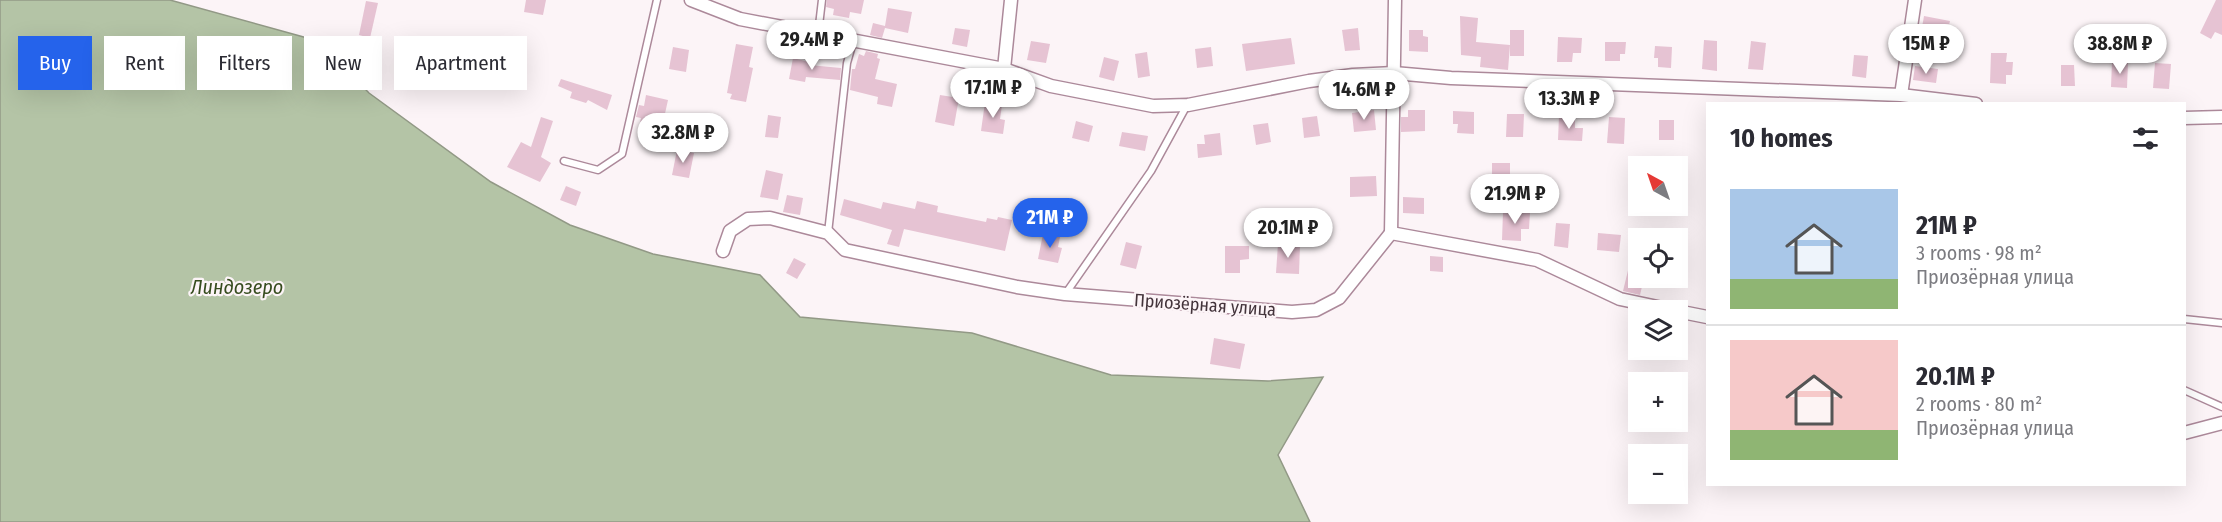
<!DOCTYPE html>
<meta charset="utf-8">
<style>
body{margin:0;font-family:"Fira Sans Condensed",sans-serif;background:#f2f2f3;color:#2b2b33;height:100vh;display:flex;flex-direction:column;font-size:22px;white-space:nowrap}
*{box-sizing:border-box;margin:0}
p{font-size:20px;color:#7c7c81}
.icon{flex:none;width:33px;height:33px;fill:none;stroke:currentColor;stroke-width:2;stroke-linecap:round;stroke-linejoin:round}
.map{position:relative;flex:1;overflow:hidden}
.sheet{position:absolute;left:1706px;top:102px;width:480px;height:384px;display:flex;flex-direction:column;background:#fff;border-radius:0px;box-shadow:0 6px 24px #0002}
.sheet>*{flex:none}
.hud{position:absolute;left:18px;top:36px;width:570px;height:54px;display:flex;gap:12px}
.needle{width:39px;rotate:320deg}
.tools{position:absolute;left:1628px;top:156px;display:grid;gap:12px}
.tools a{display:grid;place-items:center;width:60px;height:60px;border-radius:0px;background:#fff;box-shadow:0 6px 24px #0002;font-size:30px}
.price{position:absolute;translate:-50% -51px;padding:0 14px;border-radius:21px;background:#fff;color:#222;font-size:20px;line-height:39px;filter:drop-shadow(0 2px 3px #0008)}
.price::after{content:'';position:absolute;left:50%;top:36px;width:18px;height:14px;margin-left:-9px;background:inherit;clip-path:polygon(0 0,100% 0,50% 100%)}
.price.on{background:#2563eb;color:#fff}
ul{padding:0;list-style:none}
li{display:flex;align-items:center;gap:18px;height:150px;padding:0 24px}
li+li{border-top:2px solid #e1e1e2}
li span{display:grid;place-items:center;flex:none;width:168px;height:120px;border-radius:0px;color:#555}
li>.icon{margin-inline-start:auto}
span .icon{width:72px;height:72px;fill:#fffc;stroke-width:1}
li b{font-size:26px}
h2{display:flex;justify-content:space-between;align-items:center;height:72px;padding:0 24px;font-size:26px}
.chip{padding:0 21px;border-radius:0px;background:#fff;box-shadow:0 6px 24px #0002;font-size:21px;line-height:54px}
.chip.on{background:#2563eb;color:#fff}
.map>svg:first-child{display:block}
.water{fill:#b4c4a6;stroke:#929986;stroke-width:1.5}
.building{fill:#e6c3d3}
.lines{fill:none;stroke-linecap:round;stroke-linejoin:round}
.service-casing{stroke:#ac899a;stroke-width:9}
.minor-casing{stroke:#ac899a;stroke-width:15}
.service{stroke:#fff;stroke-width:6}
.minor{stroke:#fff;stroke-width:12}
.labels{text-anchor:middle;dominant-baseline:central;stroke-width:4.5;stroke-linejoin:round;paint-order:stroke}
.street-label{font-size:18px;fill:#43343b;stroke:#fcf4f7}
.water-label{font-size:20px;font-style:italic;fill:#364c1e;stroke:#fcf4f7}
</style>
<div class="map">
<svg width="2222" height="522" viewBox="0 0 2222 522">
<rect width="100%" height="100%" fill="#fcf4f7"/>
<polygon class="water" points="0,0 170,0 318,41 369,93 491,182 570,225 653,254 760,275 800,317 972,333 1111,375 1268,381 1323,377 1278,455 1310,522 0,522"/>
<g class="building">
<polygon points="526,0 546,0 543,15 524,12"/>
<polygon points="827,0 864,0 861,14 850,12 849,18 833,15 834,9 826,7"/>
<polygon points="2216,0 2222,0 2222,35 2215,32 2211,39 2200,33"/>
<polygon points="366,1 378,3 370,38 359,35"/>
<polygon points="888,8 912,12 908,33 885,28 882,38 870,35 873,23 885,26"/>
<polygon points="1460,16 1478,18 1476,42 1510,45 1508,70 1480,67 1481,57 1461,55"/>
<polygon points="1924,16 1950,21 1946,38 1921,33"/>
<polygon points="955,28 970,30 967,47 952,44"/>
<polygon points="1358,28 1360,50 1345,51 1342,30"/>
<polygon points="1409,30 1423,30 1423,36 1428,37 1428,52 1409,51"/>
<rect x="1510" y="30" width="14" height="26"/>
<polygon points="1558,37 1582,38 1581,53 1573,53 1572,62 1557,62"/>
<polygon points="1291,38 1295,64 1246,71 1242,44"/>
<polygon points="432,39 452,44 448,58 428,53"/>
<polygon points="1704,40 1717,41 1717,71 1702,69"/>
<polygon points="1031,41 1050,44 1046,63 1027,60"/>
<polygon points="1751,41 1766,43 1763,70 1748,69"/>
<polygon points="1605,42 1626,42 1625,54 1620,54 1620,61 1605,61"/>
<polygon points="736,44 753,47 749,67 753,68 746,102 730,99 732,94 727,93"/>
<polygon points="1655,46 1672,47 1671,68 1658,67 1658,58 1654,58"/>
<polygon points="673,47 689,50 686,72 669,69"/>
<polygon points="1211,47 1213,66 1197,68 1195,49"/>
<polygon points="866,51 878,54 877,58 880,59 875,79 897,84 892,107 877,104 878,97 850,90 852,69 855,69 859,54 864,56"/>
<polygon points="1147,52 1150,76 1138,78 1135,54"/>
<polygon points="1991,53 2007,53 2006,62 2013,62 2012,75 2006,75 2006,84 1990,83"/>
<polygon points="486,55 511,62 506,79 481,72"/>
<polygon points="1854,55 1868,56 1866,78 1852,76"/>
<polygon points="1104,57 1119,61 1114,81 1099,77"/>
<polygon points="793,58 809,62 809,65 841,68 840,80 806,77 805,82 789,79"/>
<polygon points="2112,62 2128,63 2127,88 2111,87"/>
<polygon points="2155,63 2171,64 2169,89 2153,88"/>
<polygon points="2061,65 2074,65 2075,86 2061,86"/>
<polygon points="1915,66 1938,69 1936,83 1913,80"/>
<polygon points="561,79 612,95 607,110 588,100 586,103 570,98 572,92 558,86"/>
<polygon points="646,95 668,100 662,127 640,122 641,118 636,117 639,105 644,106"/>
<polygon points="940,95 959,98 954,126 935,122"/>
<polygon points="985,102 1002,105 1000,119 1005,120 1003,134 981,131"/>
<polygon points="1374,110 1376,130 1354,132 1352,113"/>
<polygon points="1408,110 1425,110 1425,131 1401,132 1401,117 1408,117"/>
<polygon points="1453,111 1474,112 1474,134 1457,133 1458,124 1453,124"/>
<polygon points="1507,114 1524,114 1523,137 1506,137"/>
<polygon points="768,115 781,117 778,138 765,137"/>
<polygon points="1317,116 1320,136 1304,138 1302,118"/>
<polygon points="1559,116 1575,117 1575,128 1583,128 1582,141 1558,140"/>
<polygon points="541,117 553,121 541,157 551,163 540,182 507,167 521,142 531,147"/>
<polygon points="1609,117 1625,118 1624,144 1607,143"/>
<rect x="1659" y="120" width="15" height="20"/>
<polygon points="1076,121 1093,126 1089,142 1072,138"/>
<polygon points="1268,123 1271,142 1256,145 1253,125"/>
<polygon points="1122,132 1148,136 1145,151 1119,146"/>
<polygon points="1220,133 1222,155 1198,158 1197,144 1205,144 1204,135"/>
<polygon points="677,150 694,153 689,178 672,175"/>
<rect x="1492" y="163" width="18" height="14"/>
<polygon points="766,170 783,174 778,200 760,197"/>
<polygon points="1376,176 1377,196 1350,197 1350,177"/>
<polygon points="566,186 581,192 576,206 560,200"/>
<polygon points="787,195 803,198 800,215 783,212"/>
<polygon points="1403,197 1424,198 1424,214 1403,213"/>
<polygon points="844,199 881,209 883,202 915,209 917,201 938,206 937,212 986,222 987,218 997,220 998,217 1012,220 1005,251 904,229 899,247 887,244 892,230 840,215"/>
<polygon points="1503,212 1530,212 1529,229 1521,229 1521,241 1502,240"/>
<polygon points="1556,223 1570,224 1568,248 1554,246"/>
<polygon points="1598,233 1621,235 1619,252 1597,250"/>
<polygon points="1043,234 1060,237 1058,247 1062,248 1058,263 1038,259"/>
<polygon points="1126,242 1142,246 1136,269 1120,265"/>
<polygon points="1278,244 1300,245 1299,274 1276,273"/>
<polygon points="1225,246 1249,246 1249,259 1240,260 1240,273 1225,273"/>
<polygon points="1633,250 1638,250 1638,278 1644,278 1640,295 1623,291"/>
<polygon points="1430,256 1443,257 1443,272 1430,271"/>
<polygon points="794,258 806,264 797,279 786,273"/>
<polygon points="1214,338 1245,344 1240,369 1210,364"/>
</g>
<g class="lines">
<g class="service-casing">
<g id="service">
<polyline points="818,34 822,0"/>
<polyline points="564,161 598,170 622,154 657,0"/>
<polyline points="828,233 847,63 853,42"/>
<polyline points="1066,293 1151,171 1187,105"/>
<polyline points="2184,319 2222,323"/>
<polyline points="2184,390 2222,407"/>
</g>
</g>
<g class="minor-casing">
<g id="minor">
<polyline points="691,0 740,19 1004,69 1051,86 1153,106 1188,105 1309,81 1353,75 1394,73 1451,78 1901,95 1976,104"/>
<polyline points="1004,69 1011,0"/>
<polyline points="1901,95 1915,0"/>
<polyline points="2184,118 2222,117"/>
<polyline points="1391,233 1537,260 1620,299 1672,310"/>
<polyline points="1391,233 1395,0"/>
<polyline points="723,251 730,231 748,219 770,218 828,233 845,250 1017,287 1065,294 1292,312 1316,310 1339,298 1391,233"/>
<polyline points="1677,311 1707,317"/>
<polyline points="2184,433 2222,423"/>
</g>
</g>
<use href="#service" class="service"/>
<use href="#minor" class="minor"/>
</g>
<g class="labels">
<g class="street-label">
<text transform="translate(1205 305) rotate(4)">Приозёрная улица</text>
</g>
<g class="water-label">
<text x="237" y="287">Линдозеро</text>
</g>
</g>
</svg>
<div class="tools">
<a><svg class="needle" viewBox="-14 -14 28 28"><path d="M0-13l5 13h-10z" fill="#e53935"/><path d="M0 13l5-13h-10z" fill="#7c7c81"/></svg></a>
<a><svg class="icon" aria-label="locate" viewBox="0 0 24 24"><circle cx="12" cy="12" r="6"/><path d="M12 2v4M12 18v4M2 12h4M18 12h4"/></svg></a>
<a><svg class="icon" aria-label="layers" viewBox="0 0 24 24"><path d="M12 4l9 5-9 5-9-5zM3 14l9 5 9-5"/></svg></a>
<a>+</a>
<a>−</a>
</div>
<b class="price" style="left:812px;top:71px">29.4M ₽</b>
<b class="price" style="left:1926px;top:75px">15M ₽</b>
<b class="price" style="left:2120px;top:75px">38.8M ₽</b>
<b class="price" style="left:993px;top:119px">17.1M ₽</b>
<b class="price" style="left:1364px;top:121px">14.6M ₽</b>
<b class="price" style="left:1569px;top:130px">13.3M ₽</b>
<b class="price" style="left:683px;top:164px">32.8M ₽</b>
<b class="price" style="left:1515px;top:225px">21.9M ₽</b>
<b class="price on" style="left:1050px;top:249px">21M ₽</b>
<b class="price" style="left:1288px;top:259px">20.1M ₽</b>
<div class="hud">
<a class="chip on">Buy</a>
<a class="chip">Rent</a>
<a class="chip">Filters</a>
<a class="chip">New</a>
<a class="chip">Apartment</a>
</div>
<section class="sheet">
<h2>10 homes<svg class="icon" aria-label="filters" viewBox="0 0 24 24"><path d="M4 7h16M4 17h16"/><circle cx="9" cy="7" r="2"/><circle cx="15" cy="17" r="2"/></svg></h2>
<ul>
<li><span style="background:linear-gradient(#a9c7e8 75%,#8fb573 0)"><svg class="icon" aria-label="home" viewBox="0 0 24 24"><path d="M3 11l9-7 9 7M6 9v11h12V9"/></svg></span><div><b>21M ₽</b><p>3 rooms · 98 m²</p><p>Приозёрная улица</p></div></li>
<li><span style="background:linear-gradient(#f6c9c9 75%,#8fb573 0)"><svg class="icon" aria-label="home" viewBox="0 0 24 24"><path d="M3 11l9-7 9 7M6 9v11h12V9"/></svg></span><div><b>20.1M ₽</b><p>2 rooms · 80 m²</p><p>Приозёрная улица</p></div></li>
</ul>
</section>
</div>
